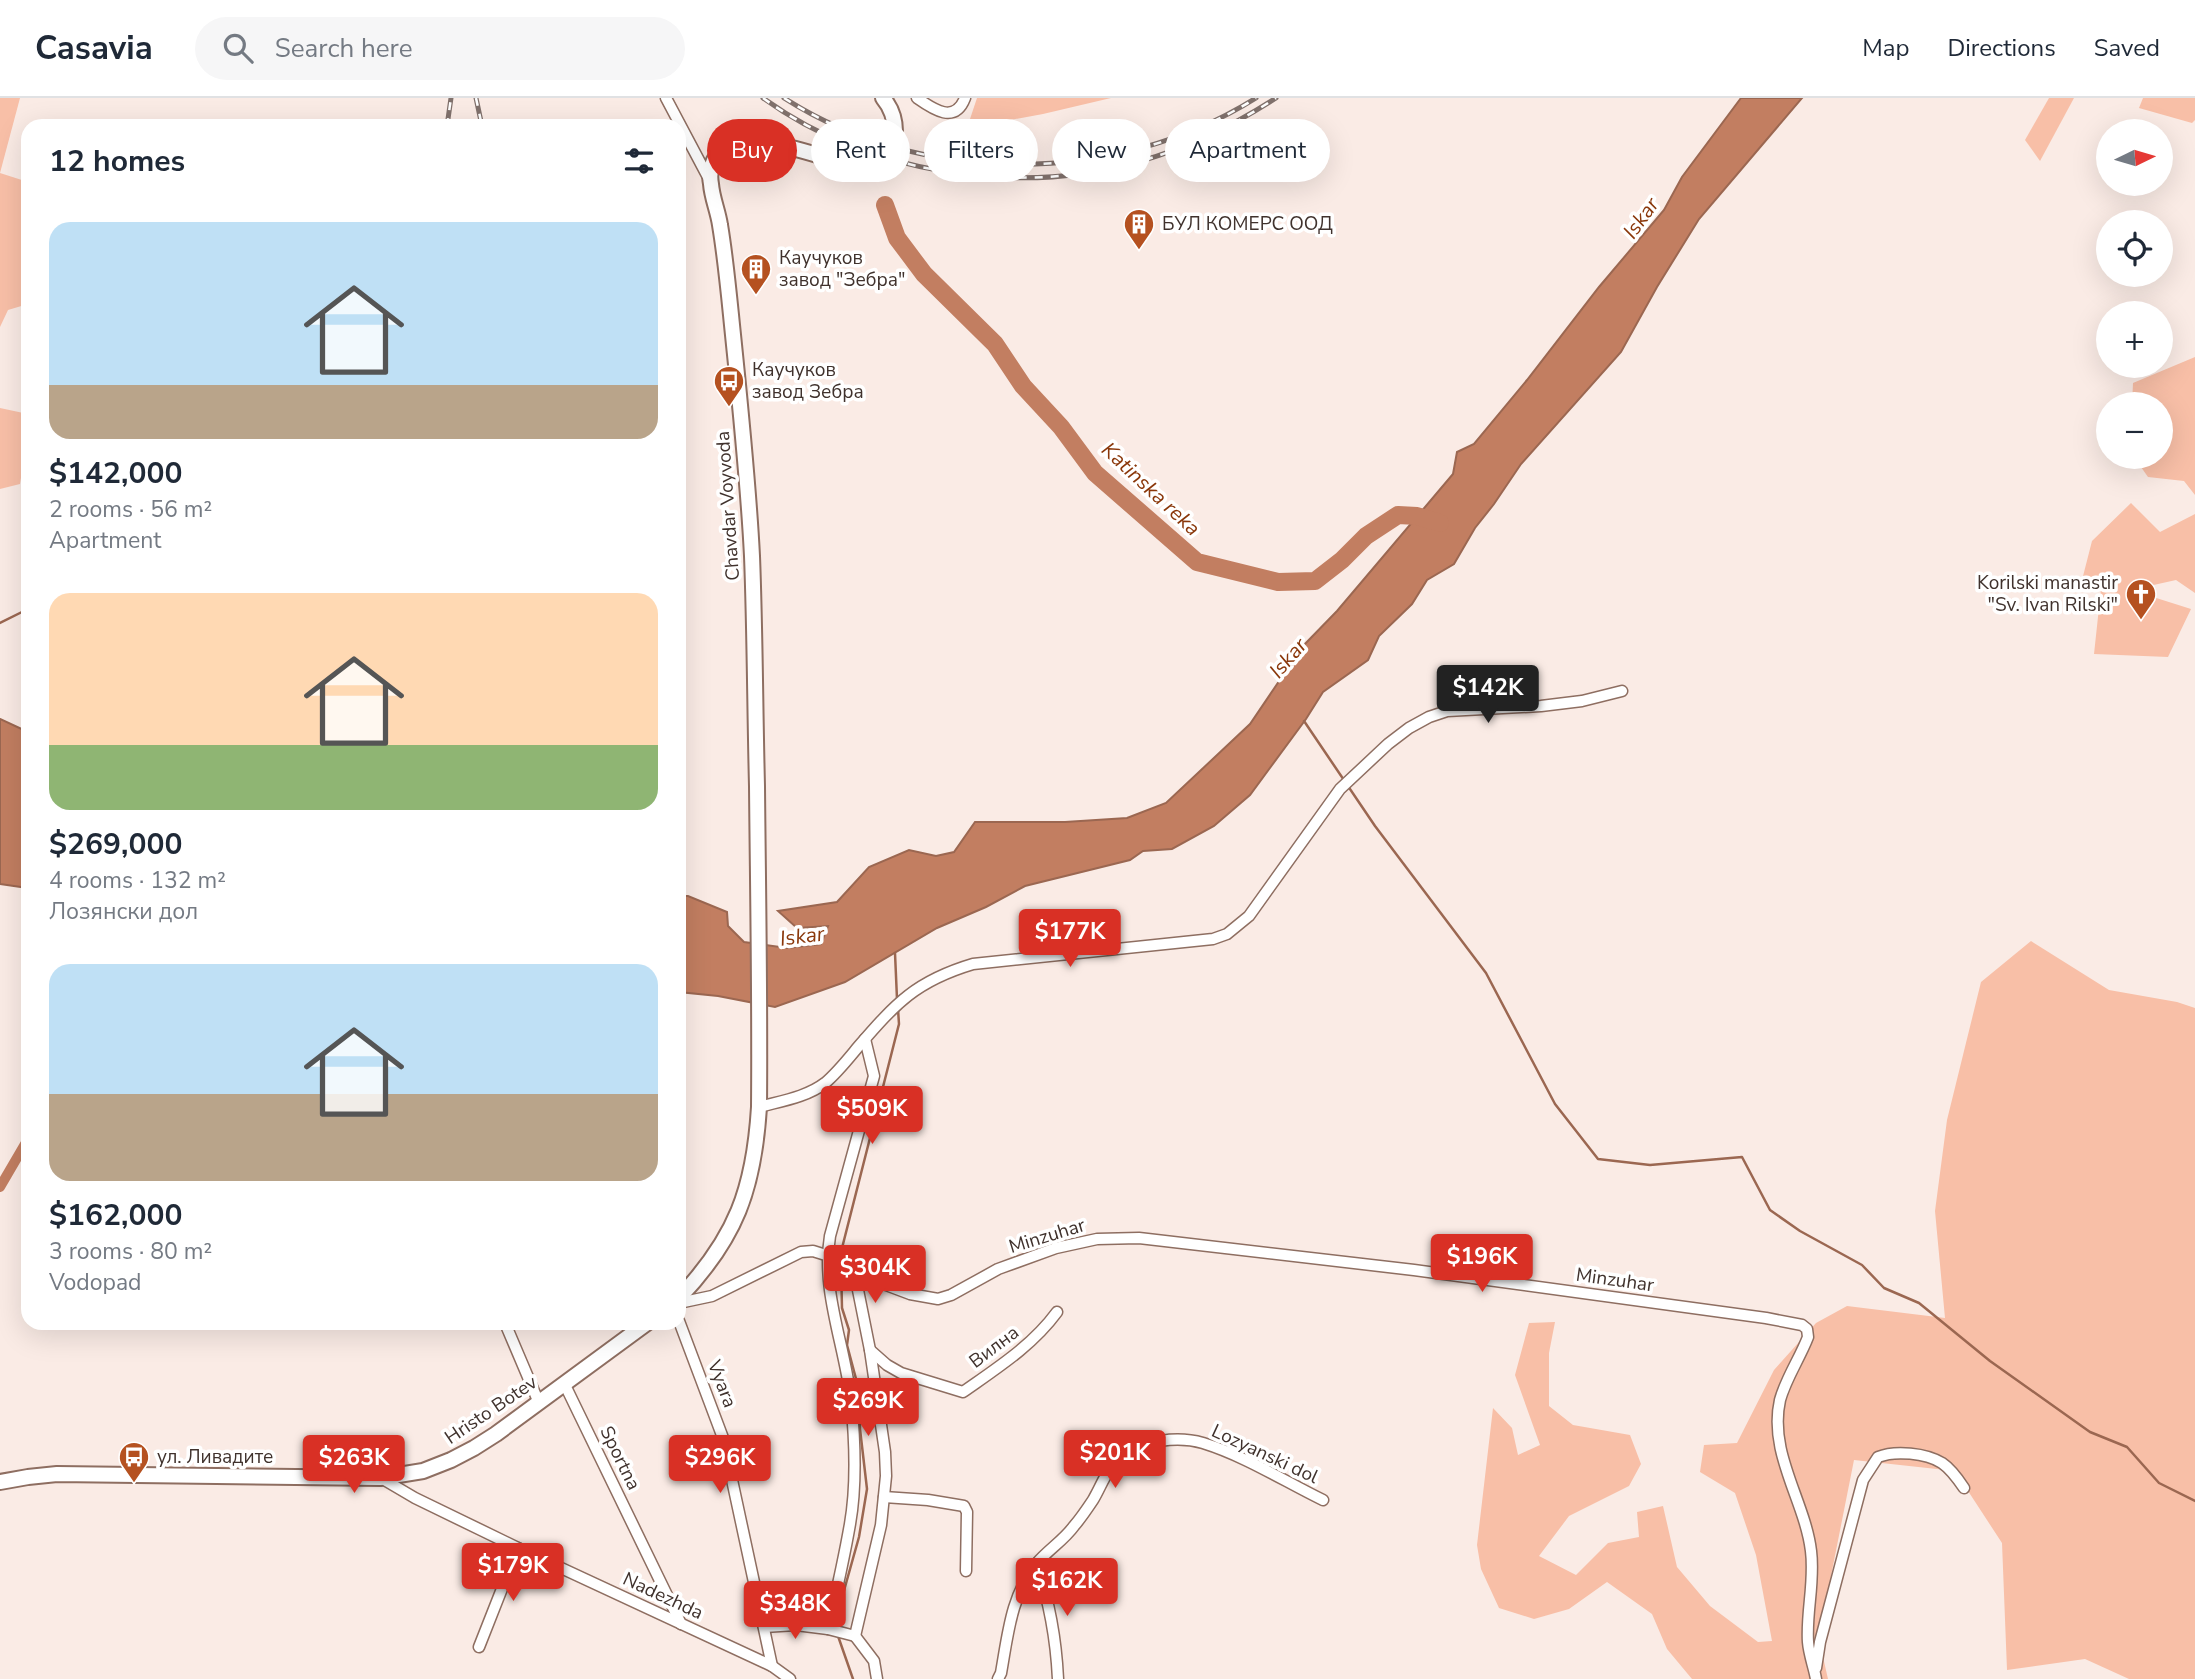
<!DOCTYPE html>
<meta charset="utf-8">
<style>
body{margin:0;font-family:"Nunito Sans",sans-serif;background:#f6f6f7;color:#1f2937;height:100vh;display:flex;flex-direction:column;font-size:26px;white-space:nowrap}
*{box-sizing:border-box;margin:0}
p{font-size:23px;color:#747a83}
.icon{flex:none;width:38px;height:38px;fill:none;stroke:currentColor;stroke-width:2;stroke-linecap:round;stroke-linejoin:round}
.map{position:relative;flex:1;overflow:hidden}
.panel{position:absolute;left:21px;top:21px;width:665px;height:1211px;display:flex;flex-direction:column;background:#fff;border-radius:21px;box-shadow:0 7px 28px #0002}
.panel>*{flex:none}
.banner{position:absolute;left:707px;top:21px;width:665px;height:63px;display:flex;gap:14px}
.needle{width:46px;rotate:85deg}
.controls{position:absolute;left:2096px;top:21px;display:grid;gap:14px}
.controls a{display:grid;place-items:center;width:77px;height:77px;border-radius:50%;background:#fff;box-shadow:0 7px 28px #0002;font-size:35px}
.price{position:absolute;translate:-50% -60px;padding:0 16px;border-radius:7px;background:#d93025;color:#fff;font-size:23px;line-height:46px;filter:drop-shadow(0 2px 4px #0008)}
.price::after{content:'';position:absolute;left:50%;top:42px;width:21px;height:16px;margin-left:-10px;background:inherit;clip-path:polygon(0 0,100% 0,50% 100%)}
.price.active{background:#222;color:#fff}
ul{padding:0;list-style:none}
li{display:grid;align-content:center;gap:14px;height:371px;padding:0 28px}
li span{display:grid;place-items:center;height:217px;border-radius:21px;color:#555}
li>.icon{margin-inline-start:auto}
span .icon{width:126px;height:126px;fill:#fffc;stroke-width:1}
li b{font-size:30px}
h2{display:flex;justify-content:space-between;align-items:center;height:84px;padding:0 28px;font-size:30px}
.tag{padding:0 24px;border-radius:32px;background:#fff;box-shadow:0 7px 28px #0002;font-size:24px;line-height:63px}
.tag.active{background:#d93025;color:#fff}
header{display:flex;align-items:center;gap:42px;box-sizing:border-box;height:98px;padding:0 35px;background:#fff;border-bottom:2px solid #e0e1e3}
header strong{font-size:33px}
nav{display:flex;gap:38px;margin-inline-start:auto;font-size:24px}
.search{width:490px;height:63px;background:#f6f6f7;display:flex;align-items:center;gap:18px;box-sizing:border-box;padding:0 24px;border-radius:38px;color:#747a83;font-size:26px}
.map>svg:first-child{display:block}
.green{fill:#f8bfa7}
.water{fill:#c27e61;stroke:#9b6751;stroke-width:2}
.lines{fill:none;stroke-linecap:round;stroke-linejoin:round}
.stream{stroke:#9b6751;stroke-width:2.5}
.canal{stroke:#c27e61;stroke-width:10}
.river{stroke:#c27e61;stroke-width:18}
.street-casing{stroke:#8e6e61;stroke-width:13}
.secondary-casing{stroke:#8e6e61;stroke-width:18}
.street{stroke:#fff;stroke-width:10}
.secondary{stroke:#fff;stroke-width:14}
.rail-casing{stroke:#80716c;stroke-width:5}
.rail{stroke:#fff;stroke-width:2.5;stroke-dasharray:8;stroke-linecap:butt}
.labels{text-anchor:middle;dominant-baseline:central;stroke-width:7;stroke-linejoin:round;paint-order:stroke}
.poi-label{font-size:19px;fill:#40322d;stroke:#fff;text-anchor:start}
.street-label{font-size:19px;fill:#40322d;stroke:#fff}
.water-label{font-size:21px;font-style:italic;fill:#8a370a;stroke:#fff}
</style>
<header>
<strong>Casavia</strong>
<div class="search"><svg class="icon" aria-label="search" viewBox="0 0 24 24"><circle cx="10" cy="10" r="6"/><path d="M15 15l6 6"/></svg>Search here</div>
<nav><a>Map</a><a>Directions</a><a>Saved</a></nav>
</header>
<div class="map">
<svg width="2195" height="1581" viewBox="0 0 2195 1581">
<rect width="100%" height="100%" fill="#faebe5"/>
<g class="green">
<polygon points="0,0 20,0 0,75"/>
<polygon points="977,0 1111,0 1043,16 967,30"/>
<polygon points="2049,0 2074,0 2040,63 2025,42"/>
<polygon points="2143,0 2195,0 2195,22 2192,25 2139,10"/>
<polygon points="0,75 28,84 28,206 8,212 0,229"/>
<polygon points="2195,259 2195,397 2184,383 2148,379 2134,359 2161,359 2161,306 2132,306 2133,285"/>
<polygon points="0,310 28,316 28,336 20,386 0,391"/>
<polygon points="2131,405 2160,434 2195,416 2195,495 2176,482 2131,492 2191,511 2168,559 2094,556 2101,491 2081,486 2092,443"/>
<polygon points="2031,843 2109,892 2177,904 2195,910 2195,1581 2129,1581 2085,1561 2007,1572 2002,1445 1955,1373 1854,1362 1823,1518 1823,1559 1828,1581 1692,1581 1667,1551 1652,1516 1607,1484 1569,1511 1534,1521 1499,1510 1481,1471 1477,1447 1493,1310 1512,1330 1518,1357 1540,1347 1515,1277 1529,1225 1555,1224 1549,1255 1549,1308 1573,1327 1630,1337 1641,1366 1629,1388 1569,1418 1539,1458 1576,1477 1608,1445 1639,1439 1637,1414 1663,1408 1677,1469 1710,1508 1758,1544 1772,1543 1756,1457 1735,1395 1700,1374 1704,1347 1737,1345 1774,1272 1816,1225 1847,1208 1945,1220 1935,1113 1947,1022 1981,884"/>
</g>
<g class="water">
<polygon points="1741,0 1802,0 1699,121 1657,189 1621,254 1521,366 1494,406 1475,430 1454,466 1427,482 1412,506 1379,538 1368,562 1323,594 1306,621 1250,697 1214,728 1172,751 1143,753 1130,762 1025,788 986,809 937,830 845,884 775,909 718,898 679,894 679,798 688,798 727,814 728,828 744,844 787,850 821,846 828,828 797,830 778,813 837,804 869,769 909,752 936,758 954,754 975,724 1065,724 1127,720 1166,705 1250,626 1303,548 1337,513 1453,376 1457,354 1474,346 1527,282 1599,189 1664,112 1682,79"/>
<polygon points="0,621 28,634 28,790 0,786"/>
</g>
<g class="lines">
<g class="stream">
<polyline points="0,525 28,511"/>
<polyline points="1304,623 1375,728 1486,875 1555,1006 1598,1061 1650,1067 1742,1059 1770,1112 1800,1133 1862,1167 1884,1190 1919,1205 1990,1263 2090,1334 2127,1349 2159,1385 2195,1403"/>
<polyline points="895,855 897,901"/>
<polyline points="841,1160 841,1154 899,926 898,911"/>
<polyline points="838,1531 838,1514 859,1439 867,1391 860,1331 859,1292 847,1247 849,1232 842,1210 841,1166"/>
<polyline points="838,1538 853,1581"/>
</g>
<polyline class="canal" points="0,1089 28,1041"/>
<polyline class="river" points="885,107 897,140 924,176 995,246 1023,288 1061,329 1095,375 1197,464 1278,484 1315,483 1342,462 1366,438 1398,417 1417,418 1440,425"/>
<g class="street-casing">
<g id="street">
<polyline points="666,0 710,83"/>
<path d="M917,0C934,12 955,26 965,0"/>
<path d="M759,1009C781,1003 807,999 825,985C837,975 848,961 858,949C896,905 916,883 973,866L1213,841L1227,836L1249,818L1340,691L1388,646L1409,630L1429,619L1447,613L1541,608L1582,603L1622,593"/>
<polyline points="853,1167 870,1252 885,1354 886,1378 881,1427 855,1538"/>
<path d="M679,1205L712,1198L801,1154L813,1153L848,1164L868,1179L886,1187L910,1196L938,1201L951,1197L998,1171L1056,1150L1097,1141L1139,1140L1414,1172L1766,1220L1802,1227L1807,1231L1808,1239C1800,1260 1786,1280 1780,1302C1768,1355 1805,1403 1811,1453C1815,1484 1806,1514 1808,1544C1809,1557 1814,1569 1816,1581"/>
<polyline points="679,1223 723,1340 772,1568"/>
<polyline points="505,1225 539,1305"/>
<path d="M870,1252L887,1267L901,1275L963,1294C997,1270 1032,1248 1057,1214"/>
<polyline points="564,1285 681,1526"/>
<polyline points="381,1380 415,1400 518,1450 772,1568 790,1581"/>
<polyline points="884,1399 928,1402 964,1408 967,1414 966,1473"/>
<path d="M1037,1465C1049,1505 1056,1539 1058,1581"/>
<polyline points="764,1529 796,1527 828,1531"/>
<path d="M855,1538L828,1531C836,1496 844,1461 850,1426C857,1386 855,1342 851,1302C845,1248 821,1193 830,1138L874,978L865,941"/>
<polyline points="855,1538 874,1563 877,1581"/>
<polyline points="479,1549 518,1450"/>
<path d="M1816,1570L1820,1544L1863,1382L1878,1359C1895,1352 1926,1355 1942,1365C1951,1371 1958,1381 1964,1390"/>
<path d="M998,1581L1001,1575C1008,1536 1011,1497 1037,1465C1048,1452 1064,1442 1074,1428C1081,1420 1087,1411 1093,1402C1102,1387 1107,1369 1122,1358C1143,1342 1178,1338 1203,1345C1245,1358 1284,1383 1323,1402"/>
</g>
</g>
<g class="secondary-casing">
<g id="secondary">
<path d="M679,1200C736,1140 754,1091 759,1009C760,902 758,795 757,688C755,612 755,535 752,458C748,378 739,297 731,217C728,187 725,157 720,127C718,113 712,100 711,86C709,76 712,65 717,57C748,15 861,85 885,67C891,62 893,52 894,45C897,27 894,13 883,0"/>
<polyline points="0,1384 28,1379 57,1376 380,1380 423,1373 451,1362 474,1350 496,1336 647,1225"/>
</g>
</g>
<use href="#street" class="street"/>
<use href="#secondary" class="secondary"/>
<g class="rail-casing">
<g id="rail">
<polyline points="476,0 482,28"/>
<path d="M763,0C868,76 1018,99 1141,63C1190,49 1234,27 1276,0"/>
<path d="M784,0C923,89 1116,88 1256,0"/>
<polyline points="447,28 451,0"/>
</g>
</g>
<use href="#rail" class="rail"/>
</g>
<defs>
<g id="building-pin" transform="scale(1.575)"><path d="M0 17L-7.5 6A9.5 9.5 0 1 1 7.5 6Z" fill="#b55120" stroke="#fff"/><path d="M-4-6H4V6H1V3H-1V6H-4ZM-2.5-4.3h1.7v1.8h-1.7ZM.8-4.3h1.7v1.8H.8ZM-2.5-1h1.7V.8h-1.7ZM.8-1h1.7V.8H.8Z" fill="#fff"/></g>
<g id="bus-pin" transform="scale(1.575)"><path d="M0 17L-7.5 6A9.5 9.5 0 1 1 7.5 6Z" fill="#b55120" stroke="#fff"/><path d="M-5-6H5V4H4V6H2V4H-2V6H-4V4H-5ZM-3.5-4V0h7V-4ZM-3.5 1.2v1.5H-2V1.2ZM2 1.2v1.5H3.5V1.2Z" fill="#fff"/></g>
<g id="church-pin" transform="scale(1.575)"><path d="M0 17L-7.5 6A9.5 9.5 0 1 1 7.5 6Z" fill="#b55120" stroke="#fff"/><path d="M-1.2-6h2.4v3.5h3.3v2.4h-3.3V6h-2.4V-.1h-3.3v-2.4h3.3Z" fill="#fff"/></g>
</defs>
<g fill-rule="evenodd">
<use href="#building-pin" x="1139" y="126"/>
<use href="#building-pin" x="756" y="171"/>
<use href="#bus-pin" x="729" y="283"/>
<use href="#church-pin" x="2141" y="496"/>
<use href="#bus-pin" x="134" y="1359"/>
</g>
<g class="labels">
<g class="poi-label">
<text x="1162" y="126">БУЛ КОМЕРС ООД</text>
<text x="779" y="160">Каучуков<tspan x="779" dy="22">завод "Зебра"</tspan></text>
<text x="752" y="272">Каучуков<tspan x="752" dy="22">завод Зебра</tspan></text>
<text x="2118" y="485" text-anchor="end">Korilski manastir<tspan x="2118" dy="22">"Sv. Ivan Rilski"</tspan></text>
<text x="157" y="1359">ул. Ливадите</text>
</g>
<g class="street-label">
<text transform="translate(728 408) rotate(-94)">Chavdar Voyvoda</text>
<text transform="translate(1047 1138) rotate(-17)">Minzuhar</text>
<text transform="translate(1615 1182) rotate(8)">Minzuhar</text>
<text transform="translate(994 1249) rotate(-37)">Вилна</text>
<text transform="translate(722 1286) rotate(69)">Vyara</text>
<text transform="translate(491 1312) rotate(-34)">Hristo Botev</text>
<text transform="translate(1265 1356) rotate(25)">Lozyanski dol</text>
<text transform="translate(620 1360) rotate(64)">Sportna</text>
<text transform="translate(663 1498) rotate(25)">Nadezhda</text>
</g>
<g class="water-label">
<text transform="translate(1641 120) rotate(-54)">Iskar</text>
<text transform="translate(1151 391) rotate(43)">Katinska reka</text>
<text transform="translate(1288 560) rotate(-49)">Iskar</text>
<text transform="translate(802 838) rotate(-7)">Iskar</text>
</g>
</g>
</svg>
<div class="controls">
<a><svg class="needle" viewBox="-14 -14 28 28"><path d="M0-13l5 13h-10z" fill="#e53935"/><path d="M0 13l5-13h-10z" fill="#747a83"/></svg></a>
<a><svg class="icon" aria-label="locate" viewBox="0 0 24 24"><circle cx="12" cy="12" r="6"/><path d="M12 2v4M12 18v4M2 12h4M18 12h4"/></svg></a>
<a>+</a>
<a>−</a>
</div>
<b class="price active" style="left:1488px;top:627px">$142K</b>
<b class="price" style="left:1070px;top:871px">$177K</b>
<b class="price" style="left:872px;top:1048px">$509K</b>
<b class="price" style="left:1482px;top:1196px">$196K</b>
<b class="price" style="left:875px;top:1207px">$304K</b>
<b class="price" style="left:868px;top:1340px">$269K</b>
<b class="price" style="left:1115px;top:1392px">$201K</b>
<b class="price" style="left:354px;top:1397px">$263K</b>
<b class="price" style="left:720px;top:1397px">$296K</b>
<b class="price" style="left:513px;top:1505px">$179K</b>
<b class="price" style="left:1067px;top:1520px">$162K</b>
<b class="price" style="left:795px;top:1543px">$348K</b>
<div class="banner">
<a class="tag active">Buy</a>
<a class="tag">Rent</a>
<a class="tag">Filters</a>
<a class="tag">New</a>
<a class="tag">Apartment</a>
</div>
<section class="panel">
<h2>12 homes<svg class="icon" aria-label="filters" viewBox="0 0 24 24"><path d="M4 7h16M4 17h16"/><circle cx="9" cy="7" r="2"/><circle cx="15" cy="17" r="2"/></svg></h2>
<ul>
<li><span style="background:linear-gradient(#bfe0f5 75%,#b9a48a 0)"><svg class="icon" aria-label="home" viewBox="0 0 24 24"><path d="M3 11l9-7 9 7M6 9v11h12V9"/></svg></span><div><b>$142,000</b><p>2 rooms · 56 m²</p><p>Apartment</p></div></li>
<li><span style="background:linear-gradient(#ffd9b3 70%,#8fb573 0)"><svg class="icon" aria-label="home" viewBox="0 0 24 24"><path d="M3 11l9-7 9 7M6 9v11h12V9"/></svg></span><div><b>$269,000</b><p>4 rooms · 132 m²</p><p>Лозянски дол</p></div></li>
<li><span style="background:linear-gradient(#bfe0f5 60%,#b9a48a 0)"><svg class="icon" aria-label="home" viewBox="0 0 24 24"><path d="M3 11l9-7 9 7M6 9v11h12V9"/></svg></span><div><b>$162,000</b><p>3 rooms · 80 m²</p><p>Vodopad</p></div></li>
</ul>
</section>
</div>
